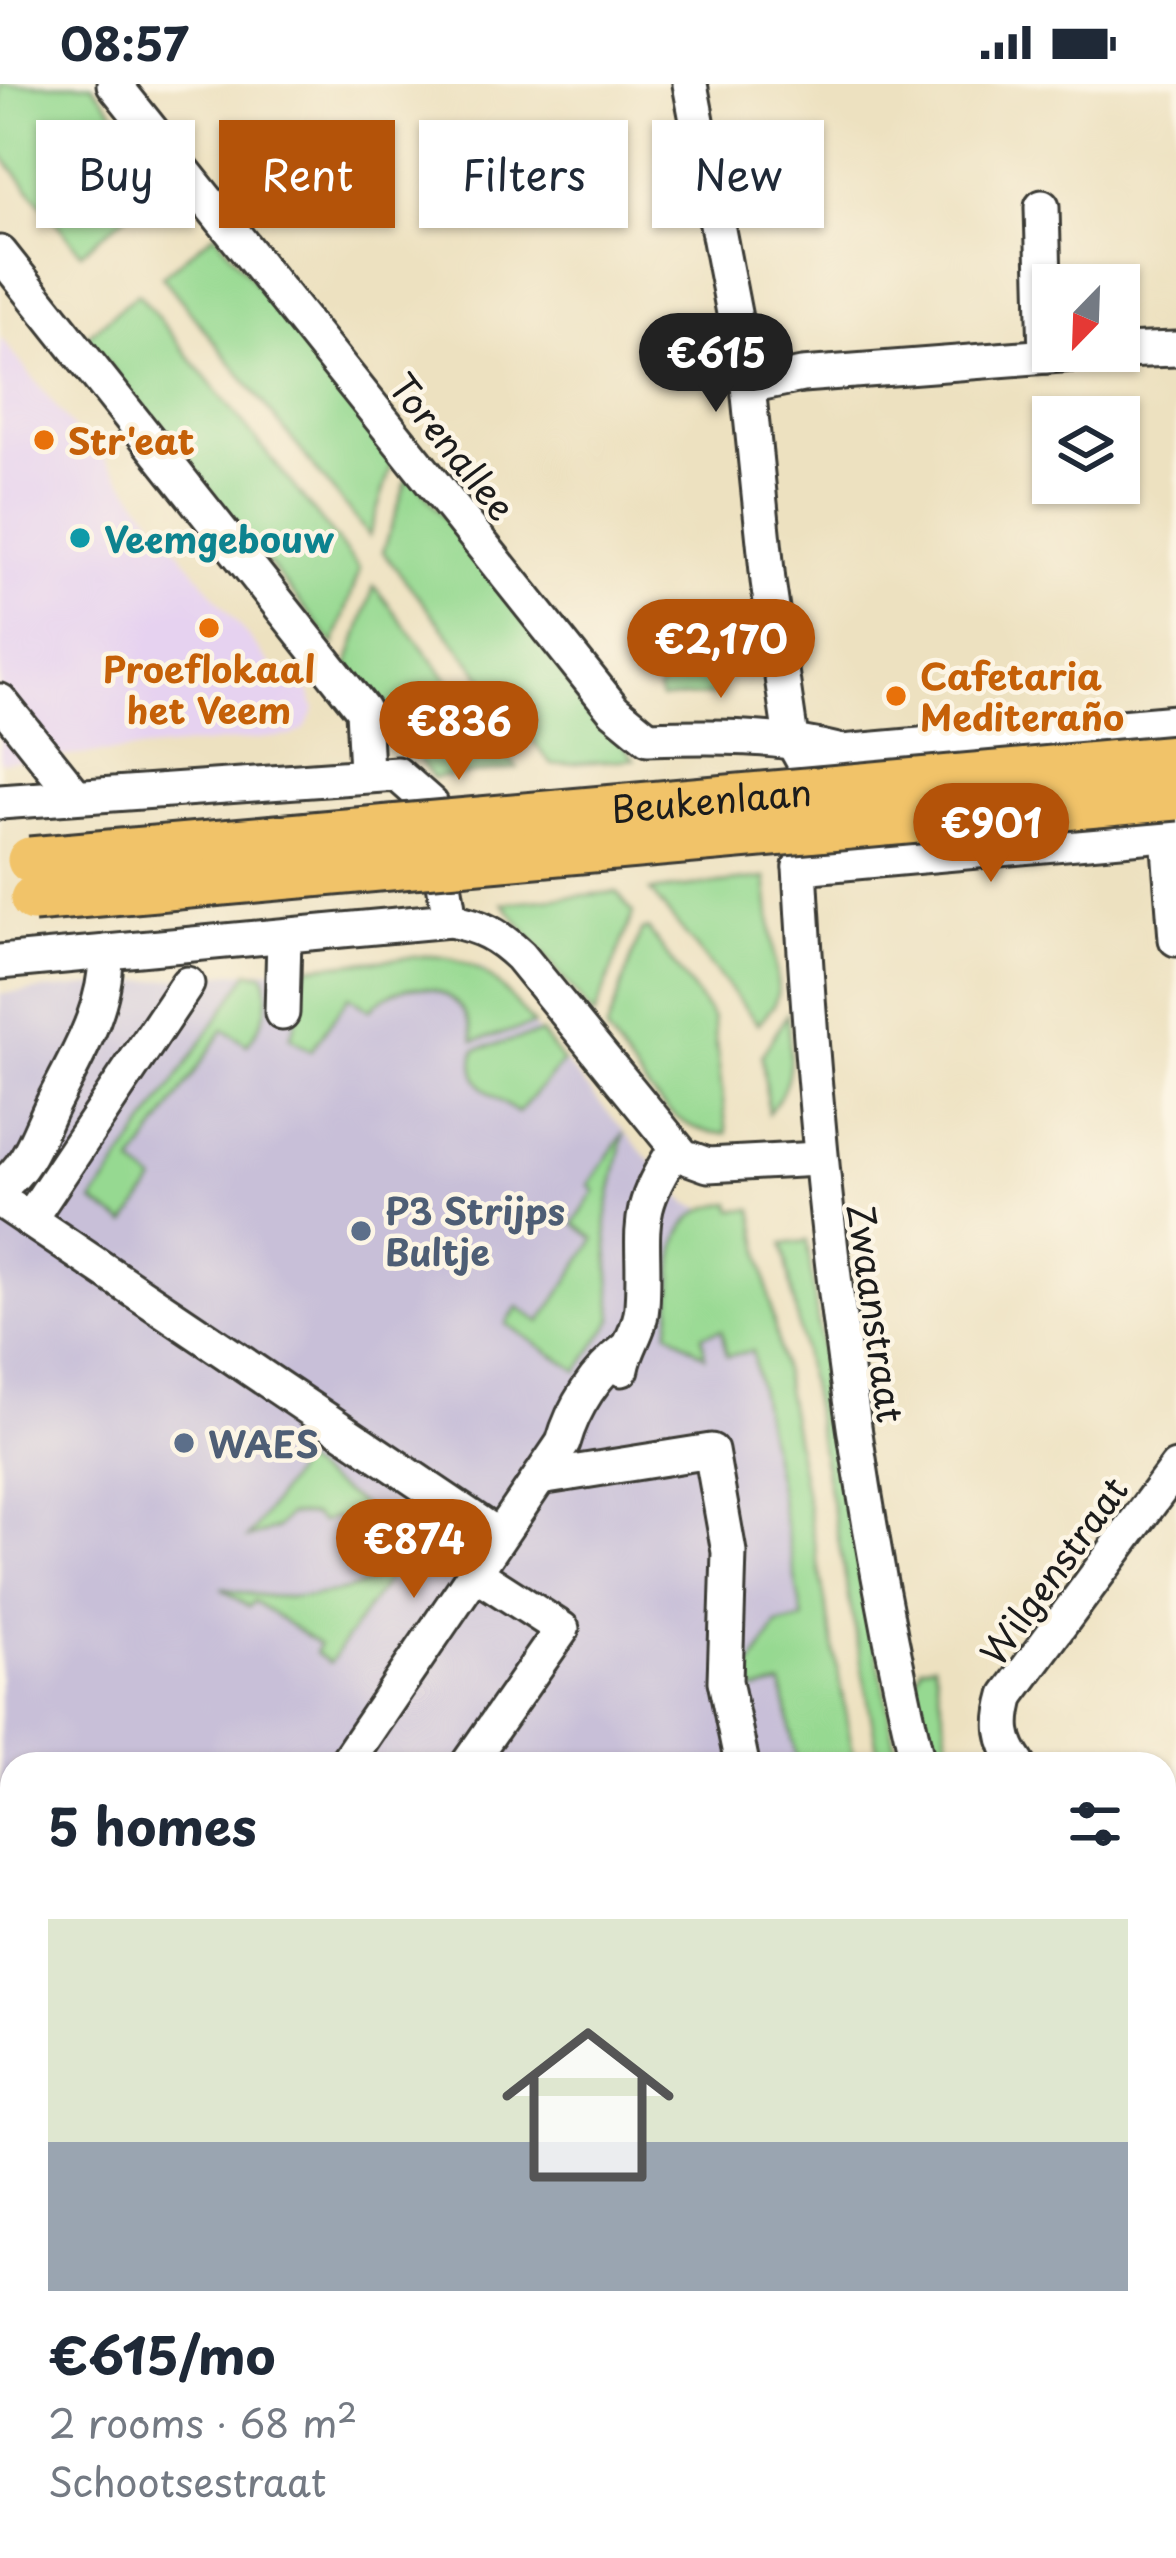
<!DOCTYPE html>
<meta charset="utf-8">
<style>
body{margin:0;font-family:"Playpen Sans",sans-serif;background:#f6f6f7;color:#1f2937;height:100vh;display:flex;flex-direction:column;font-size:45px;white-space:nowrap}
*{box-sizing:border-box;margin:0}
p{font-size:39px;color:#747a83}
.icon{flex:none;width:66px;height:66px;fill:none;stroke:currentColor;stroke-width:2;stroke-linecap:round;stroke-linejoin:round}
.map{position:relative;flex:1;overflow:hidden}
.details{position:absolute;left:0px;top:1668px;width:1176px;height:807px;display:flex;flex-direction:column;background:#fff;border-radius:36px 36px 0 0;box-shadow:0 3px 9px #0004}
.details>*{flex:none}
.top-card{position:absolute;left:36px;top:36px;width:1104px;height:108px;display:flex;gap:24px}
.needle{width:78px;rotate:203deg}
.buttons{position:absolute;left:1032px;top:180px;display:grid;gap:24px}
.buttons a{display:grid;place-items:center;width:108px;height:108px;border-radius:0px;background:#fff;box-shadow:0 3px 9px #0004;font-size:60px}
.price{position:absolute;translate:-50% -102px;padding:0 27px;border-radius:42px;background:#b45309;color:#fff;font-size:39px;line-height:78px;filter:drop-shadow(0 3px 6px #0008)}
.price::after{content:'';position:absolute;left:50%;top:72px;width:36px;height:27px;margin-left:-18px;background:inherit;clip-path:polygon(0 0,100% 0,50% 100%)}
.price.current{background:#222;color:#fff}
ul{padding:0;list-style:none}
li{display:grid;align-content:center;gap:24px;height:636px;padding:0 48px}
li+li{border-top:3px solid #e0e1e3}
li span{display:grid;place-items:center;height:372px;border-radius:0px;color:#555}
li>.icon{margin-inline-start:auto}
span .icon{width:216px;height:216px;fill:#fffc;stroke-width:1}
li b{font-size:51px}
h2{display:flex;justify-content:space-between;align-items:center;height:144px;padding:0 48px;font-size:51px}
.chip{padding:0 42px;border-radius:0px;background:#fff;box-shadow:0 3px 9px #0004;font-size:42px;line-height:108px}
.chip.current{background:#b45309;color:#fff}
.status{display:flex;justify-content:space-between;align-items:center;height:84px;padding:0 60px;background:#fff;direction:ltr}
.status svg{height:33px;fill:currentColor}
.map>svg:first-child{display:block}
.built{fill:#e6d2f0}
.industrial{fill:#c8bfd8}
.green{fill:#96d991;stroke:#597a56;stroke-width:3}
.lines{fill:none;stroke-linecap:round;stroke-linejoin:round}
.minor-casing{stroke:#3b3a35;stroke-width:39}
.minor{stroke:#fff;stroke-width:33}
.major-bridge-casing{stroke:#3b3a35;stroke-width:51;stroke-linecap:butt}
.major-bridge{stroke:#f1c369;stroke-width:45}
.food-dot{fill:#e8710a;stroke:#fcf5e5;stroke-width:4.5}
.culture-dot{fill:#0f9aa8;stroke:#fcf5e5;stroke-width:4.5}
.service-dot{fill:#5c6f8a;stroke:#fcf5e5;stroke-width:4.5}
.labels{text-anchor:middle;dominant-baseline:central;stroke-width:9;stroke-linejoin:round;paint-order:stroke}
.food-label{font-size:36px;font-weight:bold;fill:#c56008;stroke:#fcf5e5;text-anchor:start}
.street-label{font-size:36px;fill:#1c1c1c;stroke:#fcf5e5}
.culture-label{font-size:36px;font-weight:bold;fill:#0d838f;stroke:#fcf5e5;text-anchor:start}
.service-label{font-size:36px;font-weight:bold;fill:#4e5e75;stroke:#fcf5e5;text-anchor:start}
</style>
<div class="status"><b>08:57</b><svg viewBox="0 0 49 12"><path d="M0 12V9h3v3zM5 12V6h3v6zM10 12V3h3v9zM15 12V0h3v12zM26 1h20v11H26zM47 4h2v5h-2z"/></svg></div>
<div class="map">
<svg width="1176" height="2474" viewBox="0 0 1176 2474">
<rect width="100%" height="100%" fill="#fcf5e5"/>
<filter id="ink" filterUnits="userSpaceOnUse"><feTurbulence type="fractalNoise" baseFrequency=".00833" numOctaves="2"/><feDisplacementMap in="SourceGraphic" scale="24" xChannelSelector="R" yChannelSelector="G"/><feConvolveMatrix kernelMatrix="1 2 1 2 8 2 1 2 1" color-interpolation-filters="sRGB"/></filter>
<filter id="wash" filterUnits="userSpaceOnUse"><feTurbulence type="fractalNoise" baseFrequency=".004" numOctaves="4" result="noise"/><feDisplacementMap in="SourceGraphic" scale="48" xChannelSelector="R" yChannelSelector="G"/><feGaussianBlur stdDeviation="2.7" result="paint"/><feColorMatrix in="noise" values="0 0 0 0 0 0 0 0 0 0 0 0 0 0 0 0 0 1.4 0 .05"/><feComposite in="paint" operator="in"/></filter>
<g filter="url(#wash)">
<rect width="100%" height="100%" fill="#ede1c0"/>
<polygon class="built" points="0,253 86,360 91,357 280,593 292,585 309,607 315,626 304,646 291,652 0,678"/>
<polygon class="industrial" points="424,872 450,873 483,885 687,1119 742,1136 836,1680 12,1680 12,2463 983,2463 985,2474 0,2474 0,910"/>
<g class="green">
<polygon points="0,0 92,0 169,96 81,169 0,69"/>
<polygon points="215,149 394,373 369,452 162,192"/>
<polygon points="138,209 360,485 334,561 86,253"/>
<polygon points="409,389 634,675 552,681 383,468"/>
<polygon points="374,502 517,684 433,694 348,581"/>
<polygon points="716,559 722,561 720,610 661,615 658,606"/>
<polygon points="766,794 778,906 774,921 758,940 650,807"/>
<polygon points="617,808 633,829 594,933 503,819"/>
<path d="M648,845L713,934L727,1049C670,1054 636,987 606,948L641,847Z"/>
<path d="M424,872C478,871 502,902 534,941L474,957C468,902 405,885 370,926L349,912L311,967L290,953C303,930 293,900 305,883Z"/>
<path d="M249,888L264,890C273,918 264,938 247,961L224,945L133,1081L155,1098L126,1140L93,1118Z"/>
<path d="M787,930C791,967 795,1000 768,1029L762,971Z"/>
<path d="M541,949L563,978L518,1029C493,1012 466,1001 475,966Z"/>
<polygon points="624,1049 606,1135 613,1235 578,1287 506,1240 518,1223 541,1238 595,1155 574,1140 595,1107 589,1101"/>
<path d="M731,1119L733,1126L753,1125L855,1680H797L782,1601L754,1607L749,1586L777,1541L803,1535L752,1267L727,1272L721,1246L702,1251L705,1272L668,1247C680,1195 656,1125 731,1119Z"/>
<polygon points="807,1157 829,1326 899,1680 880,1680 783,1160"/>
<polygon points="300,1379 398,1445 350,1441 334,1433 321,1438 313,1431 288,1431 276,1445 248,1454"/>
<path d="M394,1485L330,1579L315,1569L319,1561L254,1517L249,1523L221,1504C278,1519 345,1517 394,1485Z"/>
<polygon points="934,1579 953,1680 932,1680 914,1601 921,1582"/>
</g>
</g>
<g filter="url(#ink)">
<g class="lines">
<g class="minor-casing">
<g id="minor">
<path d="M114,0L614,626L648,654C716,652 776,651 842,668L1176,638"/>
<polyline points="690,0 748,302 768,497 791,655 805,680 808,730"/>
<polyline points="1042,123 1046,272"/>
<polyline points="0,169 363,626 366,688"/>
<polyline points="1119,267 1176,265"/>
<polyline points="748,302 802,291 1114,267"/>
<polyline points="0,617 76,712"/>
<polyline points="0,718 397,690 431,720 450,836"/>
<polyline points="1168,750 1176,855"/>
<path d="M800,783C816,1086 849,1385 918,1680"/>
<polyline points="800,783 1176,749"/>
<path d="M0,878L450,836C481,842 498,851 520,872L683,1072L708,1081L818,1075"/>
<polyline points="282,929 284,853"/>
<path d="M0,1103C31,1081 38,1048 54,1017C78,970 107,923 106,868"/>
<polyline points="0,1116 499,1452"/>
<polyline points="29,1136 187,900"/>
<path d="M622,1285C626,1262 641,1246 642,1222C647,1150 629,1133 675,1066"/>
<polyline points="540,1394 711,1367 729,1468 725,1597 742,1680"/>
<path d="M345,1680L563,1359C573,1323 596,1288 625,1266"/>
<polyline points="468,1680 562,1545 475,1489"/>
<path d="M1018,1680C1001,1656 1000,1639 1008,1611L1176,1384"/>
<polyline points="0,1762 12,1770"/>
<polyline points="1164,1864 1176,1853"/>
<polyline points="1164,1887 1176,1903"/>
<polyline points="1164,2093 1176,2095"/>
<polyline points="0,2116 12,2123"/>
<polyline points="1164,2136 1176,2136"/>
<polyline points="0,2186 12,2169"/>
<polyline points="891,2463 893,2474"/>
<polyline points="1116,2463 1118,2474"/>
<polyline points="730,2474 738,2463"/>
</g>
</g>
<use href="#minor" class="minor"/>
<g class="major-bridge-casing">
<g id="major-bridge">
<path id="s1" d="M30,776L1176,674"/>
<polyline points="33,815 1176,713"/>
</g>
</g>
<use href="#major-bridge" class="major-bridge"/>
</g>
</g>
<g class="food-dot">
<circle cx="44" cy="356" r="12"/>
<circle cx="209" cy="544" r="12"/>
<circle cx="896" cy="612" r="12"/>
</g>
<circle class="culture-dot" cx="80" cy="454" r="12"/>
<g class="service-dot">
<circle cx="361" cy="1147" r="12"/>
<circle cx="184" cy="1359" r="12"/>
</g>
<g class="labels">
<g class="food-label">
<text x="68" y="356">Str'eat</text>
<text x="209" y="584" text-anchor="middle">Proeflokaal<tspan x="209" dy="41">het Veem</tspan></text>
<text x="920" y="591">Cafetaria<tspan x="920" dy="41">Mediteraño</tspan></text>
</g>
<g class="street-label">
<text transform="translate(453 362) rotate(51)">Torenallee</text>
<text stroke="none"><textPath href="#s1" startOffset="684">Beukenlaan</textPath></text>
<text transform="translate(877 1229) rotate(82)">Zwaanstraat</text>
<text transform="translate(1053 1486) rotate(-54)">Wilgenstraat</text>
</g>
<g class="culture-label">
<text x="104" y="454">Veemgebouw</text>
</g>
<g class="service-label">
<text x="385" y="1126">P3 Strijps<tspan x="385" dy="41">Bultje</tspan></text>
<text x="208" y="1359">WAES</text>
</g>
</g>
</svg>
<div class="buttons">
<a><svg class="needle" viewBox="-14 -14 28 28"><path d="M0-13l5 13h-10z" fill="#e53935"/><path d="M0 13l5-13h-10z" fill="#747a83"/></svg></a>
<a><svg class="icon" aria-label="layers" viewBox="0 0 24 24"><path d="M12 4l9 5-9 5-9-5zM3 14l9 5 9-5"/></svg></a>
</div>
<b class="price current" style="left:716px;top:331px">€615</b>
<b class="price" style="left:721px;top:617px">€2,170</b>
<b class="price" style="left:459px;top:699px">€836</b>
<b class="price" style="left:991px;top:801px">€901</b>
<b class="price" style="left:414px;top:1517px">€874</b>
<div class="top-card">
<a class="chip">Buy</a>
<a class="chip current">Rent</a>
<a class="chip">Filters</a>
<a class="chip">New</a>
</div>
<section class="details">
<h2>5 homes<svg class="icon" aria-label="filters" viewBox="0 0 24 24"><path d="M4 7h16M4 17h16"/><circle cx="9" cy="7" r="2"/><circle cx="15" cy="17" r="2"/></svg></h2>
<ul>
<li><span style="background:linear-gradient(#dfe7d0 60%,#9aa5b1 0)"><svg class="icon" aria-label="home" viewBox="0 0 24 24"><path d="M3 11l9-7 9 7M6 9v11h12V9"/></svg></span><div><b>€615/mo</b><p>2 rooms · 68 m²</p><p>Schootsestraat</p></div></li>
</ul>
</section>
</div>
